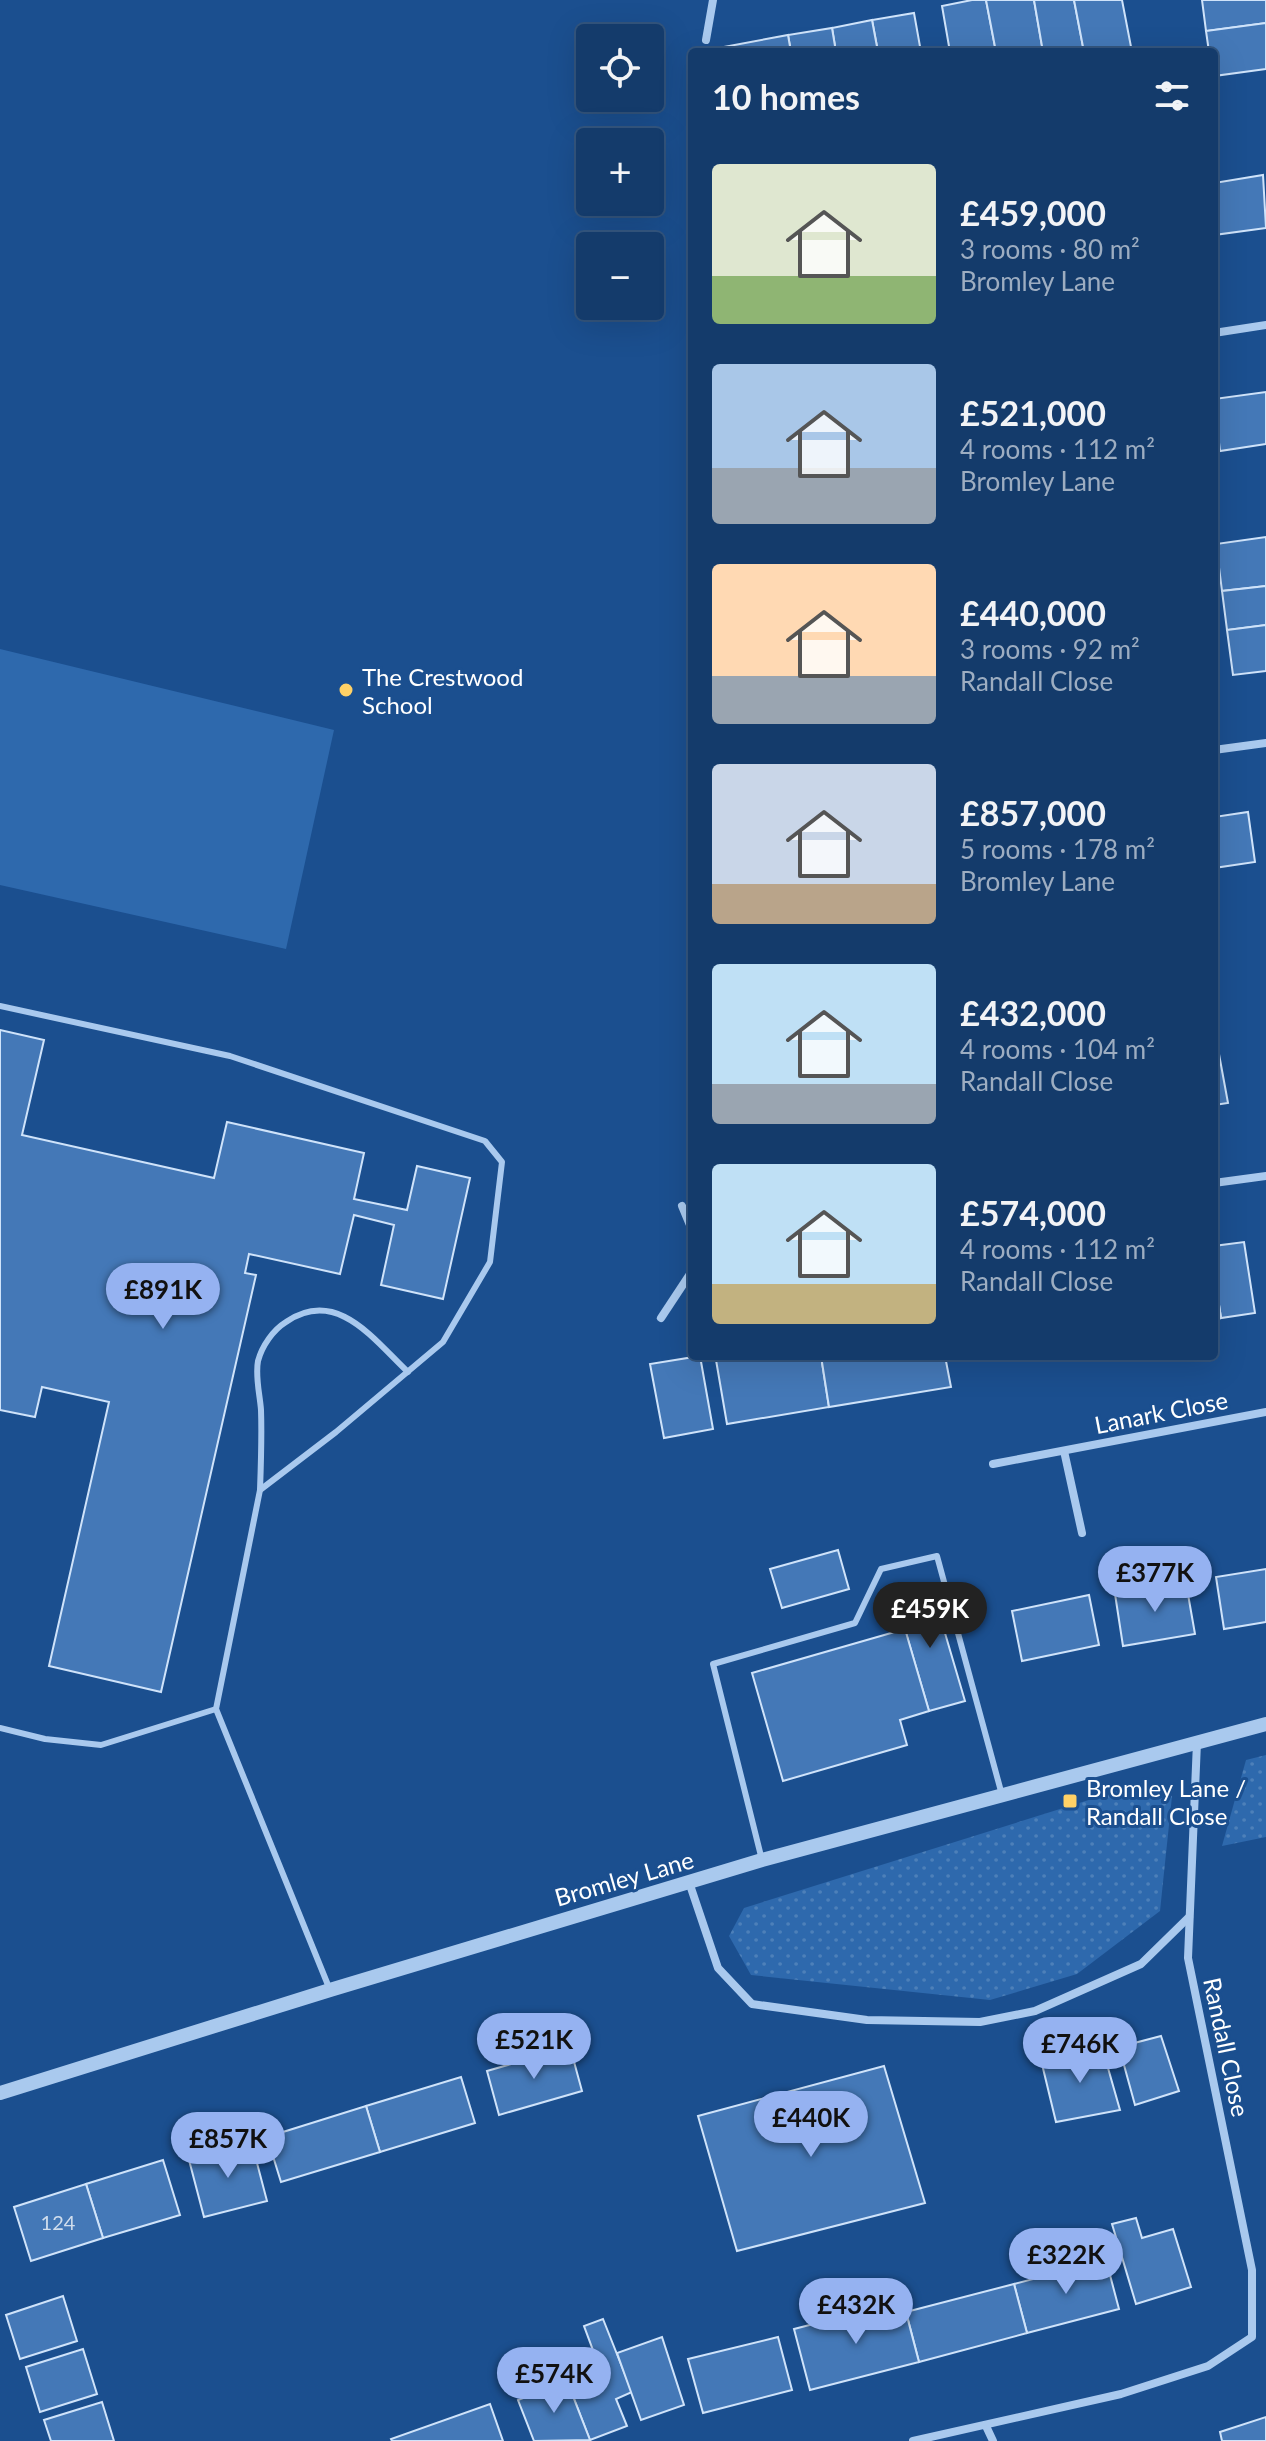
<!DOCTYPE html>
<meta charset="utf-8">
<style>
body{margin:0;font-family:Lato,sans-serif;background:#1d4271;color:#f1f3f6;height:100vh;display:flex;flex-direction:column;font-size:30px;white-space:nowrap}
*{box-sizing:border-box;margin:0}
p{font-size:26px;color:#9dadc1}
.icon{flex:none;width:44px;height:44px;fill:none;stroke:currentColor;stroke-width:2;stroke-linecap:round;stroke-linejoin:round}
.map{position:relative;flex:1;overflow:hidden}
.side{position:absolute;left:688px;top:48px;width:530px;height:1312px;display:flex;flex-direction:column;background:#143b6b;border-radius:8px;box-shadow:0 8px 32px #0002,0 0 0 2px #33557e}
.side>*{flex:none}
.controls{position:absolute;left:576px;top:24px;display:grid;gap:16px}
.controls a{display:grid;place-items:center;width:88px;height:88px;border-radius:8px;background:#143b6b;box-shadow:0 8px 32px #0002,0 0 0 2px #33557e;font-size:40px}
.price{position:absolute;translate:-50% -68px;padding:0 18px;border-radius:28px;background:#95b2f1;color:#111;font-size:26px;line-height:52px;filter:drop-shadow(0 2px 4px #0008)}
.price::after{content:'';position:absolute;left:50%;top:48px;width:24px;height:18px;margin-left:-12px;background:inherit;clip-path:polygon(0 0,100% 0,50% 100%)}
.price.current{background:#222;color:#fff}
ul{padding:0;list-style:none}
li{display:flex;align-items:center;gap:24px;height:200px;padding:0 24px}
li span{display:grid;place-items:center;flex:none;width:224px;height:160px;border-radius:8px;color:#555}
li>.icon{margin-inline-start:auto}
span .icon{width:96px;height:96px;fill:#fffc;stroke-width:1}
li b{font-size:34px}
h2{display:flex;justify-content:space-between;align-items:center;height:96px;padding:0 24px;font-size:34px}
.map>svg:first-child{display:block}
.grass{fill:url(#grass-dots)}
.pitch{fill:#2e69ad}
.building{fill:#4478b7;stroke:#cfe3fa;stroke-width:2}
.lines{fill:none;stroke-linecap:round;stroke-linejoin:round}
.service{stroke:#a9c9ee;stroke-width:6}
.minor{stroke:#a9c9ee;stroke-width:8}
.tertiary{stroke:#a9c9ee;stroke-width:14}
.poi-dot{fill:#ffd166;stroke:#1b4f8f;stroke-width:3}
.labels{text-anchor:middle;dominant-baseline:central;stroke-width:6;stroke-linejoin:round;paint-order:stroke}
.number-label{font-size:20px;fill:#d0dded}
.poi-label{font-size:24px;fill:#fff;stroke:#1b4f8f;text-anchor:start}
.street-label{font-size:24px;fill:#fff;stroke:#1b4f8f}
</style>
<div class="map">
<svg width="1266" height="2441" viewBox="0 0 1266 2441">
<defs>
<pattern id="grass-dots" width="8" height="8" patternUnits="userSpaceOnUse" patternTransform="scale(2)"><rect width="8" height="8" fill="#2e69ad"/><path d="M2 2h.1M6 6h.1" fill="none" stroke="#4d80b9" stroke-width="1.8" stroke-linecap="round"/></pattern>
</defs>
<rect width="100%" height="100%" fill="#1b4f8f"/>
<g class="grass">
<polygon points="1266,1755 1266,1837 1222,1846 1246,1760"/>
<polygon points="1143,1783 1172,1796 1160,1911 1077,1974 990,2000 751,1975 729,1936 744,1908"/>
</g>
<polygon class="pitch" points="0,649 334,730 286,949 0,885"/>
<g class="building">
<polygon points="972,0 986,0 996,52 950,52 942,6"/>
<polygon points="986,0 1034,0 1043,52 996,52"/>
<polygon points="1034,0 1074,0 1084,52 1043,52"/>
<polygon points="1074,0 1122,0 1132,52 1084,52"/>
<polygon points="1202,0 1266,0 1266,23 1206,31"/>
<polygon points="914,13 921,52 878,52 872,20"/>
<polygon points="872,20 878,52 836,52 832,28"/>
<polygon points="1266,23 1266,69 1214,76 1214,52 1209,52 1206,31"/>
<polygon points="832,28 836,52 791,52 788,35"/>
<polygon points="788,35 791,52 697,52"/>
<polygon points="1263,175 1266,228 1214,235 1214,183"/>
<polygon points="1266,392 1266,444 1220,451 1214,399"/>
<polygon points="1266,537 1266,586 1222,591 1216,544"/>
<polygon points="1266,586 1266,625 1227,630 1222,591"/>
<polygon points="1266,625 1266,671 1233,675 1227,630"/>
<polygon points="1248,812 1255,862 1214,868 1214,817"/>
<polygon points="1214,1027 1228,1103 1214,1105"/>
<polygon points="0,1030 44,1040 22,1135 214,1178 227,1122 364,1153 354,1199 407,1210 417,1166 470,1178 443,1299 381,1285 394,1225 354,1215 340,1274 249,1254 245,1273 256,1275 161,1692 49,1666 109,1402 42,1387 35,1417 0,1410"/>
<polygon points="1244,1242 1255,1313 1221,1318 1214,1272 1214,1246"/>
<polygon points="1214,1272 1221,1318 1214,1320"/>
<polygon points="700,1356 713,1429 664,1438 650,1364"/>
<polygon points="741,1356 821,1356 829,1407 727,1424 716,1360"/>
<polygon points="821,1356 945,1356 951,1387 829,1407"/>
<polygon points="838,1550 849,1589 782,1608 770,1569"/>
<polygon points="1266,1569 1266,1622 1224,1629 1216,1577"/>
<polygon points="1186,1583 1195,1634 1123,1646 1115,1594"/>
<polygon points="932,1589 965,1701 929,1711 896,1599"/>
<polygon points="1089,1595 1099,1645 1022,1661 1012,1611"/>
<polygon points="905,1629 929,1711 900,1720 907,1745 783,1781 752,1673"/>
<polygon points="1161,2036 1179,2091 1135,2105 1119,2047"/>
<polygon points="570,2047 582,2091 499,2115 487,2071"/>
<polygon points="1102,2047 1120,2110 1056,2122 1041,2060"/>
<polygon points="884,2066 925,2203 737,2251 698,2116"/>
<polygon points="461,2077 475,2123 380,2152 366,2106"/>
<polygon points="366,2106 380,2152 281,2182 267,2137"/>
<polygon points="252,2144 267,2201 204,2217 189,2160"/>
<polygon points="163,2160 180,2215 103,2238 86,2184"/>
<polygon points="86,2184 103,2238 31,2261 14,2207"/>
<polygon points="1136,2218 1142,2238 1173,2229 1191,2287 1136,2304 1112,2224"/>
<polygon points="1106,2260 1119,2309 1027,2333 1014,2284"/>
<polygon points="1014,2284 1027,2333 919,2362 906,2312"/>
<polygon points="63,2296 77,2341 20,2359 6,2315"/>
<polygon points="903,2301 919,2362 810,2390 794,2329"/>
<polygon points="603,2319 632,2392 616,2399 627,2426 590,2440 561,2365 594,2353 584,2326"/>
<polygon points="662,2337 684,2405 641,2420 617,2353"/>
<polygon points="778,2337 792,2390 703,2413 688,2359"/>
<polygon points="83,2349 97,2394 40,2412 26,2367"/>
<polygon points="567,2381 590,2440 534,2441 518,2400"/>
<polygon points="102,2402 114,2441 51,2441 44,2420"/>
<polygon points="490,2404 503,2441 392,2441 391,2439"/>
<polygon points="1266,2417 1266,2441 1222,2441 1220,2432"/>
</g>
<g class="lines">
<g class="service">
<polyline points="0,1006 230,1056 485,1141 502,1162 490,1262 443,1342 336,1432 260,1490 216,1709 330,1990"/>
<path d="M260,1490C261,1463 262,1437 261,1410C260,1395 255,1377 258,1361C262,1346 273,1330 286,1322C337,1287 374,1340 408,1372"/>
<polyline points="0,1728 45,1739 101,1745 216,1709"/>
<polyline points="762,1860 713,1664 855,1623 881,1569 937,1556 1002,1795"/>
</g>
<g class="minor">
<polyline points="706,40 713,0"/>
<polyline points="1214,333 1266,325"/>
<polyline points="1214,750 1266,743"/>
<polyline points="1214,1183 1266,1176"/>
<polyline points="682,1206 692,1230"/>
<polyline points="661,1318 692,1271"/>
<polyline points="1064,1451 1082,1533"/>
<polyline points="993,1464 1266,1412"/>
<polyline points="689,1882 718,1968 752,2004 867,2020 980,2022 1035,2011 1141,1964 1189,1917"/>
<polyline points="986,2426 993,2441"/>
<polyline points="913,2441 1121,2394 1208,2366 1252,2337 1252,2270 1188,1958 1197,1742"/>
</g>
<polyline class="tertiary" points="0,2093 330,1990 762,1860 1266,1724"/>
</g>
<g class="poi-dot">
<circle cx="346" cy="690" r="8"/>
<rect x="1062" y="1793" width="16" height="16" rx="4"/>
</g>
<g class="labels">
<g class="number-label">
<text x="58" y="2222">124</text>
</g>
<g class="poi-label">
<text x="362" y="676">The Crestwood<tspan x="362" dy="28">School</tspan></text>
<text x="1086" y="1787">Bromley Lane /<tspan x="1086" dy="28">Randall Close</tspan></text>
</g>
<g class="street-label">
<text transform="translate(1161 1412) rotate(-11)">Lanark Close</text>
<text transform="translate(624 1878) rotate(-16)">Bromley Lane</text>
<text transform="translate(1227 2047) rotate(78)">Randall Close</text>
</g>
</g>
</svg>
<div class="controls">
<a><svg class="icon" aria-label="locate" viewBox="0 0 24 24"><circle cx="12" cy="12" r="6"/><path d="M12 2v4M12 18v4M2 12h4M18 12h4"/></svg></a>
<a>+</a>
<a>−</a>
</div>
<b class="price" style="left:163px;top:1331px">£891K</b>
<b class="price" style="left:1155px;top:1614px">£377K</b>
<b class="price current" style="left:930px;top:1650px">£459K</b>
<b class="price" style="left:534px;top:2081px">£521K</b>
<b class="price" style="left:1080px;top:2085px">£746K</b>
<b class="price" style="left:811px;top:2159px">£440K</b>
<b class="price" style="left:228px;top:2180px">£857K</b>
<b class="price" style="left:1066px;top:2296px">£322K</b>
<b class="price" style="left:856px;top:2346px">£432K</b>
<b class="price" style="left:554px;top:2415px">£574K</b>
<section class="side">
<h2>10 homes<svg class="icon" aria-label="filters" viewBox="0 0 24 24"><path d="M4 7h16M4 17h16"/><circle cx="9" cy="7" r="2"/><circle cx="15" cy="17" r="2"/></svg></h2>
<ul>
<li><span style="background:linear-gradient(#dfe7d0 70%,#8fb573 0)"><svg class="icon" aria-label="home" viewBox="0 0 24 24"><path d="M3 11l9-7 9 7M6 9v11h12V9"/></svg></span><div><b>£459,000</b><p>3 rooms · 80 m²</p><p>Bromley Lane</p></div></li>
<li><span style="background:linear-gradient(#a9c7e8 65%,#9aa5b1 0)"><svg class="icon" aria-label="home" viewBox="0 0 24 24"><path d="M3 11l9-7 9 7M6 9v11h12V9"/></svg></span><div><b>£521,000</b><p>4 rooms · 112 m²</p><p>Bromley Lane</p></div></li>
<li><span style="background:linear-gradient(#ffd9b3 70%,#9aa5b1 0)"><svg class="icon" aria-label="home" viewBox="0 0 24 24"><path d="M3 11l9-7 9 7M6 9v11h12V9"/></svg></span><div><b>£440,000</b><p>3 rooms · 92 m²</p><p>Randall Close</p></div></li>
<li><span style="background:linear-gradient(#c9d6e8 75%,#b9a48a 0)"><svg class="icon" aria-label="home" viewBox="0 0 24 24"><path d="M3 11l9-7 9 7M6 9v11h12V9"/></svg></span><div><b>£857,000</b><p>5 rooms · 178 m²</p><p>Bromley Lane</p></div></li>
<li><span style="background:linear-gradient(#bfe0f5 75%,#9aa5b1 0)"><svg class="icon" aria-label="home" viewBox="0 0 24 24"><path d="M3 11l9-7 9 7M6 9v11h12V9"/></svg></span><div><b>£432,000</b><p>4 rooms · 104 m²</p><p>Randall Close</p></div></li>
<li><span style="background:linear-gradient(#bfe0f5 75%,#c2b280 0)"><svg class="icon" aria-label="home" viewBox="0 0 24 24"><path d="M3 11l9-7 9 7M6 9v11h12V9"/></svg></span><div><b>£574,000</b><p>4 rooms · 112 m²</p><p>Randall Close</p></div></li>
</ul>
</section>
</div>
